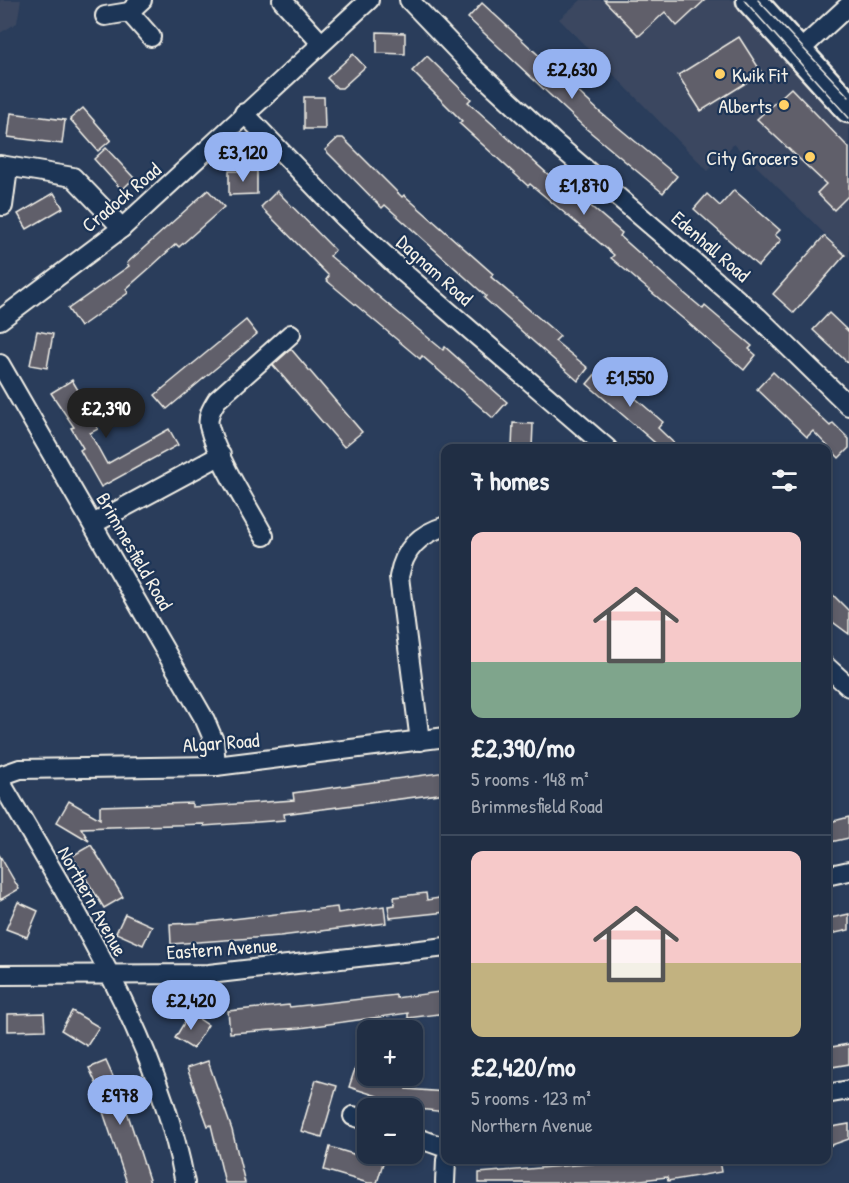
<!DOCTYPE html>
<meta charset="utf-8">
<style>
body{margin:0;font-family:"Patrick Hand",sans-serif;background:#2d3a4f;color:#f1f3f6;height:100vh;display:flex;flex-direction:column;font-size:22px;white-space:nowrap}
*{box-sizing:border-box;margin:0}
p{font-size:20px;color:#a2a8b2}
.icon{flex:none;width:33px;height:33px;fill:none;stroke:currentColor;stroke-width:2;stroke-linecap:round;stroke-linejoin:round}
.map{position:relative;flex:1;overflow:hidden}
.sheet{position:absolute;left:441px;top:444px;width:390px;height:720px;display:flex;flex-direction:column;background:#202e44;border-radius:12px;box-shadow:0 3px 9px #0003,0 0 0 2px #3d4a5d}
.sheet>*{flex:none}
.buttons{position:absolute;left:357px;top:1020px;display:grid;gap:12px}
.buttons a{display:grid;place-items:center;width:66px;height:66px;border-radius:12px;background:#202e44;box-shadow:0 3px 9px #0003,0 0 0 2px #3d4a5d;font-size:30px}
.price{position:absolute;translate:-50% -51px;padding:0 14px;border-radius:21px;background:#95b2f1;color:#111;font-size:20px;line-height:39px;filter:drop-shadow(0 2px 3px #0008)}
.price::after{content:'';position:absolute;left:50%;top:36px;width:18px;height:14px;margin-left:-9px;background:inherit;clip-path:polygon(0 0,100% 0,50% 100%)}
.price.current{background:#222;color:#fff}
ul{padding:0;list-style:none}
li{display:grid;align-content:center;gap:12px;height:318px;padding:0 30px}
li+li{border-top:2px solid #3d4a5d}
li span{display:grid;place-items:center;height:186px;border-radius:12px;color:#555}
li>.icon{margin-inline-start:auto}
span .icon{width:108px;height:108px;fill:#fffc;stroke-width:1}
li b{font-size:26px}
h2{display:flex;justify-content:space-between;align-items:center;height:72px;padding:0 30px;font-size:26px}
.map>svg:first-child{display:block}
.built{fill:#3a4760}
.building{fill:#605e6b;stroke:#f4f1e8;stroke-width:1.5}
.lines{fill:none;stroke-linecap:round;stroke-linejoin:round}
.street-casing{stroke:#f4f1e8;stroke-width:22}
.primary-casing{stroke:#f4f1e8;stroke-width:33}
.street{stroke:#1d3557;stroke-width:18}
.primary{stroke:#1d3557;stroke-width:28}
.tram{stroke:#f4f1e8;stroke-width:1.5}
.poi-dot{fill:#ffd166;stroke:#1d3557;stroke-width:2}
.labels{text-anchor:middle;dominant-baseline:central;stroke-width:4.5;stroke-linejoin:round;paint-order:stroke}
.poi-label{font-size:20px;fill:#f4f1e8;stroke:#1d3557;text-anchor:end}
.street-label{font-size:20px;fill:#f4f1e8;stroke:#1d3557}
</style>
<div class="map">
<svg width="849" height="1183" viewBox="0 0 849 1183">
<rect width="100%" height="100%" fill="#2a3d5b"/>
<filter id="ink" filterUnits="userSpaceOnUse"><feTurbulence type="fractalNoise" baseFrequency=".0167" numOctaves="2"/><feDisplacementMap in="SourceGraphic" scale="12" xChannelSelector="R" yChannelSelector="G"/><feConvolveMatrix kernelMatrix="1 2 1 2 8 2 1 2 1" color-interpolation-filters="sRGB"/></filter>
<g filter="url(#ink)">
<g class="built">
<polygon points="0,0 21,0 17,23 0,33"/>
<polygon points="581,0 733,0 849,123 849,258 734,144 708,171 559,19"/>
</g>
<g class="building">
<polygon points="604,0 705,0 677,26 665,12 639,36"/>
<polygon points="482,3 601,113 677,176 663,193 583,126 468,18"/>
<polygon points="377,32 405,33 405,54 377,53"/>
<polygon points="739,37 762,73 701,111 678,75"/>
<polygon points="353,54 365,67 342,88 337,88 327,78"/>
<polygon points="427,56 471,99 468,102 550,176 552,173 622,233 620,236 684,293 703,309 705,306 752,346 749,349 756,355 744,370 611,258 614,255 561,210 530,184 528,186 459,123 462,121 412,71"/>
<polygon points="791,88 849,148 849,195 834,210 817,193 826,184 757,119"/>
<polygon points="304,97 324,97 325,129 304,129"/>
<polygon points="83,108 111,140 98,151 70,119"/>
<polygon points="11,113 65,120 62,144 8,137"/>
<polygon points="338,138 343,138 402,197 404,195 493,274 491,277 560,336 555,341 588,368 578,381 484,298 486,296 385,205 382,208 335,160 325,150"/>
<polygon points="106,148 134,178 122,190 94,159"/>
<polygon points="229,171 257,171 257,194 229,195"/>
<polygon points="208,190 224,207 179,247 176,244 152,266 126,289 128,293 80,327 68,309 129,266 127,263"/>
<polygon points="734,190 780,230 775,235 781,240 758,266 694,209 707,194 720,206"/>
<polygon points="277,191 335,250 330,256 443,350 445,347 507,402 493,418 422,356 420,359 326,280 329,276 261,207"/>
<polygon points="54,193 63,208 27,229 18,214"/>
<polygon points="824,236 845,255 794,313 773,294"/>
<polygon points="829,313 849,332 849,364 813,330"/>
<polygon points="246,320 257,334 167,409 155,395"/>
<polygon points="37,331 53,334 47,368 30,365"/>
<polygon points="291,349 362,432 344,447 273,365"/>
<polygon points="598,371 604,371 663,422 658,428 679,448 661,448 587,384"/>
<polygon points="773,372 830,426 833,423 849,439 849,448 839,458 813,431 807,437 757,389"/>
<polygon points="72,380 93,415 90,417 98,429 90,433 107,464 169,429 178,445 101,487 80,450 83,448 71,428 74,427 51,393"/>
<polygon points="513,423 533,424 532,448 512,448"/>
<polygon points="826,588 849,611 849,634 826,617"/>
<polygon points="446,772 446,793 284,814 285,820 204,826 204,824 81,828 89,841 57,822 69,801 100,819 100,806 192,803 192,807 294,800 293,793"/>
<polygon points="849,817 849,838 826,843 826,823"/>
<polygon points="91,845 123,897 104,908 72,856"/>
<polygon points="0,856 19,889 0,900"/>
<polygon points="426,893 427,900 446,897 446,912 390,918 388,906 395,905 394,897"/>
<polygon points="18,902 38,911 27,937 6,929"/>
<polygon points="384,906 386,923 280,936 171,944 170,924 198,923 337,907 338,913"/>
<polygon points="125,914 152,926 143,945 116,933"/>
<polygon points="849,914 849,930 826,935 826,919"/>
<polygon points="446,991 446,1013 408,1018 408,1013 300,1028 230,1033 228,1011 289,1005 290,1007 396,995 396,998"/>
<polygon points="72,1011 99,1027 87,1046 61,1030"/>
<polygon points="44,1013 45,1030 8,1031 8,1014"/>
<polygon points="190,1013 208,1025 193,1049 175,1038"/>
<polygon points="849,1044 849,1064 826,1068 826,1048"/>
<polygon points="106,1061 123,1099 150,1183 127,1183 102,1109 107,1107 89,1068"/>
<polygon points="208,1061 232,1130 245,1183 225,1183 211,1125 208,1126 187,1068"/>
<polygon points="355,1069 368,1073 368,1076 407,1085 406,1089 446,1092 446,1112 418,1109 349,1087"/>
<polygon points="316,1080 337,1086 322,1137 301,1131"/>
<polygon points="849,1124 849,1139 826,1147 826,1128"/>
<polygon points="330,1147 383,1163 377,1183 368,1183 324,1170"/>
<polygon points="635,1160 719,1160 721,1172 668,1181 667,1177 614,1183 479,1183 479,1173"/>
</g>
<g class="lines">
<g class="street-casing">
<g id="street">
<polyline points="282,0 321,43"/>
<polyline points="409,0 475,69 554,142 758,317 849,406"/>
<polyline points="129,12 151,37"/>
<polyline points="105,16 129,12 142,0"/>
<polyline points="799,51 849,5"/>
<polyline points="244,113 344,217 403,272 607,448"/>
<polyline points="0,165 73,177 122,228"/>
<polyline points="3,206 8,168"/>
<polyline points="0,320 122,228 369,0"/>
<polyline points="0,364 205,720 214,741 216,766"/>
<polyline points="93,524 221,455"/>
<path d="M264,536C248,506 217,459 209,426C207,416 212,408 217,400L291,334"/>
<polyline points="826,666 849,687"/>
<path d="M420,741L399,577C404,549 419,534 446,526"/>
<polyline points="0,776 20,769 216,766 446,737"/>
<path d="M0,781C73,907 158,1037 185,1183"/>
<polyline points="826,876 849,871"/>
<polyline points="0,975 209,974 446,947"/>
<polyline points="826,1094 849,1090"/>
<polyline points="353,1116 368,1121"/>
<polyline points="412,1136 446,1148"/>
<polyline points="445,1183 446,1160"/>
</g>
</g>
<g class="primary-casing">
<polyline id="primary" points="751,0 849,108"/>
</g>
<use href="#street" class="street"/>
<use href="#primary" class="primary"/>
<g class="tram">
<polyline points="744,0 849,118"/>
<polyline points="758,0 849,97"/>
</g>
</g>
</g>
<g class="poi-dot">
<circle cx="720" cy="74" r="6"/>
<circle cx="784" cy="105" r="6"/>
<circle cx="810" cy="157" r="6"/>
</g>
<g class="labels">
<g class="poi-label">
<text x="732" y="74" text-anchor="start">Kwik Fit</text>
<text x="772" y="105">Alberts</text>
<text x="798" y="157">City Grocers</text>
</g>
<g class="street-label">
<text transform="translate(121 197) rotate(-40)">Cradock Road</text>
<text transform="translate(711 246) rotate(41)">Edenhall Road</text>
<text transform="translate(435 270) rotate(42)">Dagnam Road</text>
<text transform="translate(135 551) rotate(60)">Brimmesfield Road</text>
<text transform="translate(221 742) rotate(-4)">Algar Road</text>
<text transform="translate(93 901) rotate(61)">Northern Avenue</text>
<text transform="translate(222 948) rotate(-4)">Eastern Avenue</text>
</g>
</g>
</svg>
<div class="buttons">
<a>+</a>
<a>−</a>
</div>
<b class="price" style="left:572px;top:100px">£2,630</b>
<b class="price" style="left:243px;top:183px">£3,120</b>
<b class="price" style="left:584px;top:216px">£1,870</b>
<b class="price" style="left:630px;top:408px">£1,550</b>
<b class="price current" style="left:106px;top:439px">£2,390</b>
<b class="price" style="left:191px;top:1031px">£2,420</b>
<b class="price" style="left:120px;top:1126px">£978</b>
<section class="sheet">
<h2>7 homes<svg class="icon" aria-label="filters" viewBox="0 0 24 24"><path d="M4 7h16M4 17h16"/><circle cx="9" cy="7" r="2"/><circle cx="15" cy="17" r="2"/></svg></h2>
<ul>
<li><span style="background:linear-gradient(#f6c9c9 70%,#7fa58c 0)"><svg class="icon" aria-label="home" viewBox="0 0 24 24"><path d="M3 11l9-7 9 7M6 9v11h12V9"/></svg></span><div><b>£2,390/mo</b><p>5 rooms · 148 m²</p><p>Brimmesfield Road</p></div></li>
<li><span style="background:linear-gradient(#f6c9c9 60%,#c2b280 0)"><svg class="icon" aria-label="home" viewBox="0 0 24 24"><path d="M3 11l9-7 9 7M6 9v11h12V9"/></svg></span><div><b>£2,420/mo</b><p>5 rooms · 123 m²</p><p>Northern Avenue</p></div></li>
</ul>
</section>
</div>
